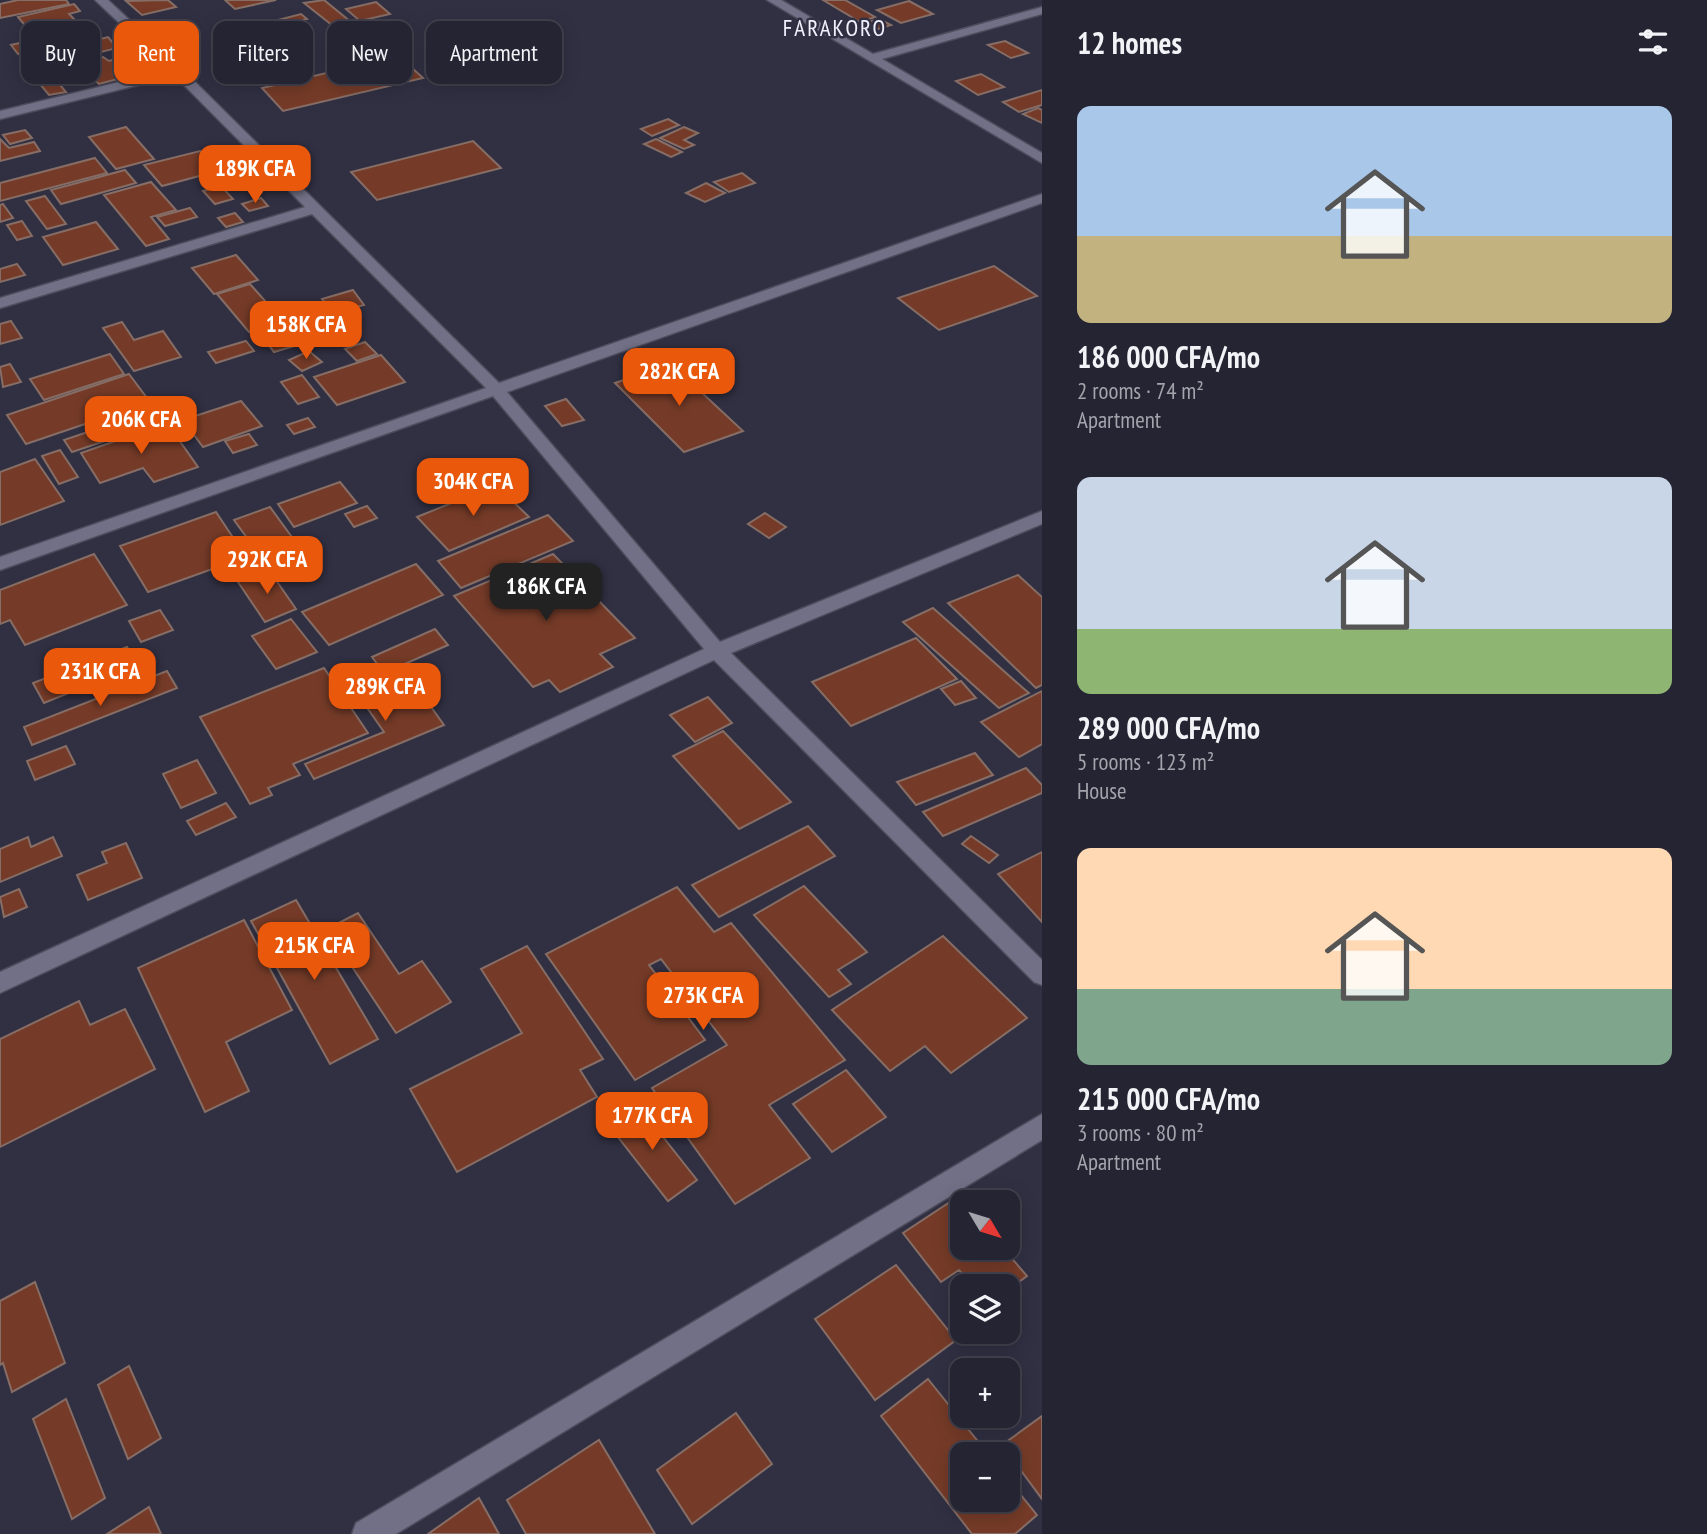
<!DOCTYPE html>
<meta charset="utf-8">
<style>
body{margin:0;font-family:"PT Sans Narrow",sans-serif;background:#2d2c3a;color:#f1f3f6;height:100vh;display:flex;flex-direction:column;font-size:26px;white-space:nowrap}
*{box-sizing:border-box;margin:0}
p{font-size:23px;color:#a3a4ac}
.icon{flex:none;width:38px;height:38px;fill:none;stroke:currentColor;stroke-width:2;stroke-linecap:round;stroke-linejoin:round}
.map{position:relative;flex:1;overflow:hidden}
.details{display:flex;flex-direction:column;background:#252432;width:665px}
.details>*{flex:none}
.hud{position:absolute;left:21px;top:21px;width:665px;height:63px;display:flex;gap:14px}
.needle{width:46px;rotate:128deg}
.tools{position:absolute;left:950px;top:1190px;display:grid;gap:14px}
.tools a{display:grid;place-items:center;width:70px;height:70px;border-radius:14px;background:#252432;box-shadow:0 4px 18px #0003,0 0 0 2px #42414d;font-size:35px}
.price{position:absolute;translate:-50% -60px;padding:0 16px;border-radius:14px;background:#ea580c;color:#fff;font-size:23px;line-height:46px;filter:drop-shadow(0 2px 4px #0008)}
.price::after{content:'';position:absolute;left:50%;top:42px;width:21px;height:16px;margin-left:-10px;background:inherit;clip-path:polygon(0 0,100% 0,50% 100%)}
.price.selected{background:#222;color:#fff}
ul{padding:0;list-style:none}
li{display:grid;align-content:center;gap:14px;height:371px;padding:0 35px}
li span{display:grid;place-items:center;height:217px;border-radius:14px;color:#555}
li>.icon{margin-inline-start:auto}
span .icon{width:126px;height:126px;fill:#fffc;stroke-width:1}
li b{font-size:30px}
h2{display:flex;justify-content:space-between;align-items:center;height:84px;padding:0 35px;font-size:30px}
.chip{padding:0 24px;border-radius:14px;background:#252432;box-shadow:0 4px 18px #0003,0 0 0 2px #42414d;font-size:24px;line-height:63px}
.chip.selected{background:#ea580c;color:#fff}
main{display:flex;flex:1;min-height:0}
.map>svg:first-child{display:block}
.building{fill:#753b28;stroke:#866d65;stroke-width:2}
.lines{fill:none;stroke-linecap:round;stroke-linejoin:round}
.street-casing{stroke:#4d4c5c;stroke-width:3}
.street{fill:#717086;fill-rule:evenodd}
.labels{text-anchor:middle;dominant-baseline:central;stroke-width:5;stroke-linejoin:round;paint-order:stroke}
.far-neighbourhood-label{font-size:23px;letter-spacing:2px;fill:#f1f1fe;stroke:#313043}
</style>
<main>
<div class="map">
<svg width="1042" height="1534" viewBox="0 0 1042 1534">
<rect width="100%" height="100%" fill="#313043"/>
<g class="building">
<polygon points="18,0 66,0 69,4 0,18 0,4"/>
<polygon points="168,0 176,7 142,15 126,1"/>
<polygon points="225,0 276,0 235,9"/>
<polygon points="324,0 351,22 333,26 304,3"/>
<polygon points="823,0 845,0 875,17 860,22"/>
<polygon points="909,1 933,14 901,23 877,10"/>
<polygon points="376,2 390,14 360,21 346,9"/>
<polygon points="74,4 80,11 69,14 83,28 54,35 51,31 33,35 18,17"/>
<polygon points="301,14 307,19 279,26 274,21"/>
<polygon points="879,19 891,25 875,30 863,23"/>
<polygon points="82,29 89,37 18,54 11,45"/>
<polygon points="108,37 117,48 101,52 92,41"/>
<polygon points="1005,41 1028,53 1011,58 988,45"/>
<polygon points="38,50 45,59 26,63 19,54"/>
<polygon points="399,56 423,78 283,111 262,88"/>
<polygon points="103,57 109,61 123,57 140,73 99,84 77,64"/>
<polygon points="67,64 78,78 61,82 49,68"/>
<polygon points="46,68 66,92 49,95 30,72"/>
<polygon points="981,74 1004,87 978,95 956,81"/>
<polygon points="1042,90 1042,105 1019,112 1003,102"/>
<polygon points="1038,108 1042,110 1042,123 1023,114"/>
<polygon points="668,119 679,125 652,136 641,129"/>
<polygon points="126,127 154,159 116,169 89,137"/>
<polygon points="684,127 698,133 684,140 694,145 684,149 660,138"/>
<polygon points="25,130 32,138 10,144 3,135"/>
<polygon points="0,139 9,148 34,142 40,151 0,161"/>
<polygon points="656,139 682,152 671,157 644,144"/>
<polygon points="473,141 501,168 377,200 351,172"/>
<polygon points="200,151 218,171 162,186 144,165"/>
<polygon points="95,158 107,173 0,201 0,183"/>
<polygon points="125,170 136,183 61,204 51,190"/>
<polygon points="742,173 755,183 729,192 714,182"/>
<polygon points="151,182 176,210 151,217 169,239 146,246 104,195"/>
<polygon points="706,183 725,193 705,202 686,193"/>
<polygon points="221,186 233,199 215,204 203,191"/>
<polygon points="45,196 66,224 47,229 26,201"/>
<polygon points="261,198 268,206 249,211 242,204"/>
<polygon points="3,204 13,218 0,222 0,205"/>
<polygon points="190,208 197,217 165,226 157,217"/>
<polygon points="235,213 243,222 226,227 218,218"/>
<polygon points="22,221 32,236 17,240 7,225"/>
<polygon points="96,222 118,249 63,265 43,237"/>
<polygon points="236,255 258,280 214,294 192,268"/>
<polygon points="17,264 25,275 0,282 0,269"/>
<polygon points="994,266 1037,296 939,330 898,298"/>
<polygon points="250,284 283,321 249,332 217,294"/>
<polygon points="353,290 364,305 334,313 322,299"/>
<polygon points="11,321 22,338 0,344 0,324"/>
<polygon points="122,322 134,340 163,331 181,357 134,371 103,328"/>
<polygon points="325,322 335,334 274,352 265,340"/>
<polygon points="246,341 254,351 216,363 208,352"/>
<polygon points="365,342 377,354 357,361 345,349"/>
<polygon points="309,351 322,362 302,371 289,360"/>
<polygon points="110,354 124,374 44,400 30,379"/>
<polygon points="381,355 405,382 337,405 314,377"/>
<polygon points="10,364 21,382 3,387 0,367"/>
<polygon points="671,364 743,431 684,452 615,383"/>
<polygon points="129,374 150,402 26,444 7,415"/>
<polygon points="302,375 319,397 298,404 281,382"/>
<polygon points="566,399 584,420 562,426 545,406"/>
<polygon points="241,401 262,426 203,447 183,420"/>
<polygon points="132,417 141,429 72,452 64,440"/>
<polygon points="308,418 315,427 294,434 287,425"/>
<polygon points="167,423 198,467 154,482 143,468 100,483 81,453"/>
<polygon points="249,434 257,445 233,453 225,441"/>
<polygon points="60,450 78,477 59,484 42,456"/>
<polygon points="35,459 64,501 0,525 0,472"/>
<polygon points="340,482 357,503 294,527 278,504"/>
<polygon points="496,485 529,517 449,551 417,517"/>
<polygon points="367,506 377,518 354,527 345,514"/>
<polygon points="270,507 294,540 258,553 234,520"/>
<polygon points="216,512 246,557 148,592 120,546"/>
<polygon points="765,513 786,527 769,538 748,524"/>
<polygon points="548,515 573,541 461,588 438,561"/>
<polygon points="94,554 127,605 25,645 10,620 0,624 0,590"/>
<polygon points="553,554 635,638 600,654 613,667 560,692 549,680 533,687 454,596"/>
<polygon points="416,564 443,595 329,645 302,612"/>
<polygon points="269,570 296,609 265,622 238,582"/>
<polygon points="1018,575 1042,597 1042,685 1036,688 948,603"/>
<polygon points="933,608 1023,688 1029,693 999,708 903,622"/>
<polygon points="160,610 173,630 141,642 129,621"/>
<polygon points="291,619 317,652 276,669 252,636"/>
<polygon points="435,629 448,645 384,673 372,657"/>
<polygon points="916,638 957,679 851,726 812,682"/>
<polygon points="127,647 138,665 44,703 33,683"/>
<polygon points="324,668 368,733 293,764 300,775 268,788 272,795 250,804 200,717"/>
<polygon points="167,671 177,688 32,745 24,727"/>
<polygon points="406,672 444,725 314,779 305,764 384,732 356,692"/>
<polygon points="961,681 976,698 955,705 941,689"/>
<polygon points="1042,691 1042,744 1019,757 981,722"/>
<polygon points="708,697 732,723 695,742 670,715"/>
<polygon points="723,731 791,802 739,829 673,756"/>
<polygon points="66,746 75,764 35,780 27,761"/>
<polygon points="975,753 993,775 916,805 897,782"/>
<polygon points="197,760 216,793 181,808 163,774"/>
<polygon points="1026,768 1042,785 1042,793 943,836 923,812"/>
<polygon points="226,803 236,817 196,835 187,821"/>
<polygon points="808,826 835,856 719,917 692,885"/>
<polygon points="971,836 998,855 989,863 962,844"/>
<polygon points="28,837 31,847 53,837 62,856 0,882 0,849"/>
<polygon points="126,843 142,878 88,900 77,875 107,863 102,852"/>
<polygon points="1042,852 1042,922 998,874"/>
<polygon points="804,886 867,952 838,970 851,984 829,997 754,915"/>
<polygon points="677,887 714,932 731,923 845,1060 769,1105 810,1158 735,1204 652,1088 727,1045 661,959 649,965 705,1040 635,1080 546,954"/>
<polygon points="19,889 27,907 4,917 0,897"/>
<polygon points="296,900 378,1039 330,1064 251,921"/>
<polygon points="358,913 399,974 422,961 451,1002 396,1033 327,929"/>
<polygon points="244,920 292,1010 226,1042 249,1091 205,1112 138,968"/>
<polygon points="943,936 1027,1018 951,1073 925,1046 890,1071 832,1010"/>
<polygon points="527,946 603,1059 580,1070 597,1097 457,1172 410,1089 522,1033 481,969"/>
<polygon points="79,1001 90,1025 125,1009 155,1069 0,1147 0,1039"/>
<polygon points="846,1070 886,1117 832,1152 793,1104"/>
<polygon points="637,1104 697,1180 668,1201 607,1123"/>
<polygon points="959,1196 965,1202 962,1248 1003,1248 1027,1276 1008,1290 1008,1286 973,1286 959,1270 941,1282 903,1233"/>
<polygon points="896,1265 956,1340 875,1400 815,1319"/>
<polygon points="35,1282 65,1363 12,1392 3,1363 0,1365 0,1301"/>
<polygon points="129,1366 161,1438 128,1459 98,1385"/>
<polygon points="928,1379 988,1454 962,1454 962,1500 1008,1500 1008,1479 1037,1515 1015,1534 972,1534 881,1416"/>
<polygon points="66,1399 105,1498 72,1519 33,1419"/>
<polygon points="736,1413 772,1464 692,1524 657,1470"/>
<polygon points="1042,1416 1042,1499 1002,1445"/>
<polygon points="599,1440 655,1534 526,1534 507,1500"/>
<polygon points="479,1498 499,1534 428,1534"/>
<polygon points="149,1507 161,1534 107,1534"/>
</g>
<g class="lines">
<g class="street-casing">
<g id="street">
<polygon points="95,0 108,0 182,69 499,383 1042,194 1042,203 507,392 720,642 1042,511 1042,524 731,653 1042,960 1042,985 1034,982 714,660 0,993 0,972 704,649 493,396 0,570 0,557 486,388 312,214 0,308 0,298 305,207 175,76 0,119 0,111 169,70"/>
<polygon points="767,0 781,0 873,54 1042,7 1042,14 882,59 1042,153 1042,163"/>
<polygon points="1042,1114 1042,1140 396,1534 352,1534 356,1523"/>
</g>
</g>
<use href="#street" class="street"/>
</g>
<g class="labels">
<g class="far-neighbourhood-label">
<text x="835" y="27">FARAKORO</text>
</g>
</g>
</svg>
<div class="tools">
<a><svg class="needle" viewBox="-14 -14 28 28"><path d="M0-13l5 13h-10z" fill="#e53935"/><path d="M0 13l5-13h-10z" fill="#a3a4ac"/></svg></a>
<a><svg class="icon" aria-label="layers" viewBox="0 0 24 24"><path d="M12 4l9 5-9 5-9-5zM3 14l9 5 9-5"/></svg></a>
<a>+</a>
<a>−</a>
</div>
<b class="price" style="left:255px;top:205px">189K CFA</b>
<b class="price" style="left:306px;top:361px">158K CFA</b>
<b class="price" style="left:679px;top:408px">282K CFA</b>
<b class="price" style="left:141px;top:456px">206K CFA</b>
<b class="price" style="left:473px;top:518px">304K CFA</b>
<b class="price" style="left:267px;top:596px">292K CFA</b>
<b class="price selected" style="left:546px;top:623px">186K CFA</b>
<b class="price" style="left:100px;top:708px">231K CFA</b>
<b class="price" style="left:385px;top:723px">289K CFA</b>
<b class="price" style="left:314px;top:982px">215K CFA</b>
<b class="price" style="left:703px;top:1032px">273K CFA</b>
<b class="price" style="left:652px;top:1152px">177K CFA</b>
<div class="hud">
<a class="chip">Buy</a>
<a class="chip selected">Rent</a>
<a class="chip">Filters</a>
<a class="chip">New</a>
<a class="chip">Apartment</a>
</div>
</div>
<section class="details">
<h2>12 homes<svg class="icon" aria-label="filters" viewBox="0 0 24 24"><path d="M4 7h16M4 17h16"/><circle cx="9" cy="7" r="2"/><circle cx="15" cy="17" r="2"/></svg></h2>
<ul>
<li><span style="background:linear-gradient(#a9c7e8 60%,#c2b280 0)"><svg class="icon" aria-label="home" viewBox="0 0 24 24"><path d="M3 11l9-7 9 7M6 9v11h12V9"/></svg></span><div><b>186 000 CFA/mo</b><p>2 rooms · 74 m²</p><p>Apartment</p></div></li>
<li><span style="background:linear-gradient(#c9d6e8 70%,#8fb573 0)"><svg class="icon" aria-label="home" viewBox="0 0 24 24"><path d="M3 11l9-7 9 7M6 9v11h12V9"/></svg></span><div><b>289 000 CFA/mo</b><p>5 rooms · 123 m²</p><p>House</p></div></li>
<li><span style="background:linear-gradient(#ffd9b3 65%,#7fa58c 0)"><svg class="icon" aria-label="home" viewBox="0 0 24 24"><path d="M3 11l9-7 9 7M6 9v11h12V9"/></svg></span><div><b>215 000 CFA/mo</b><p>3 rooms · 80 m²</p><p>Apartment</p></div></li>
</ul>
</section>
</main>
